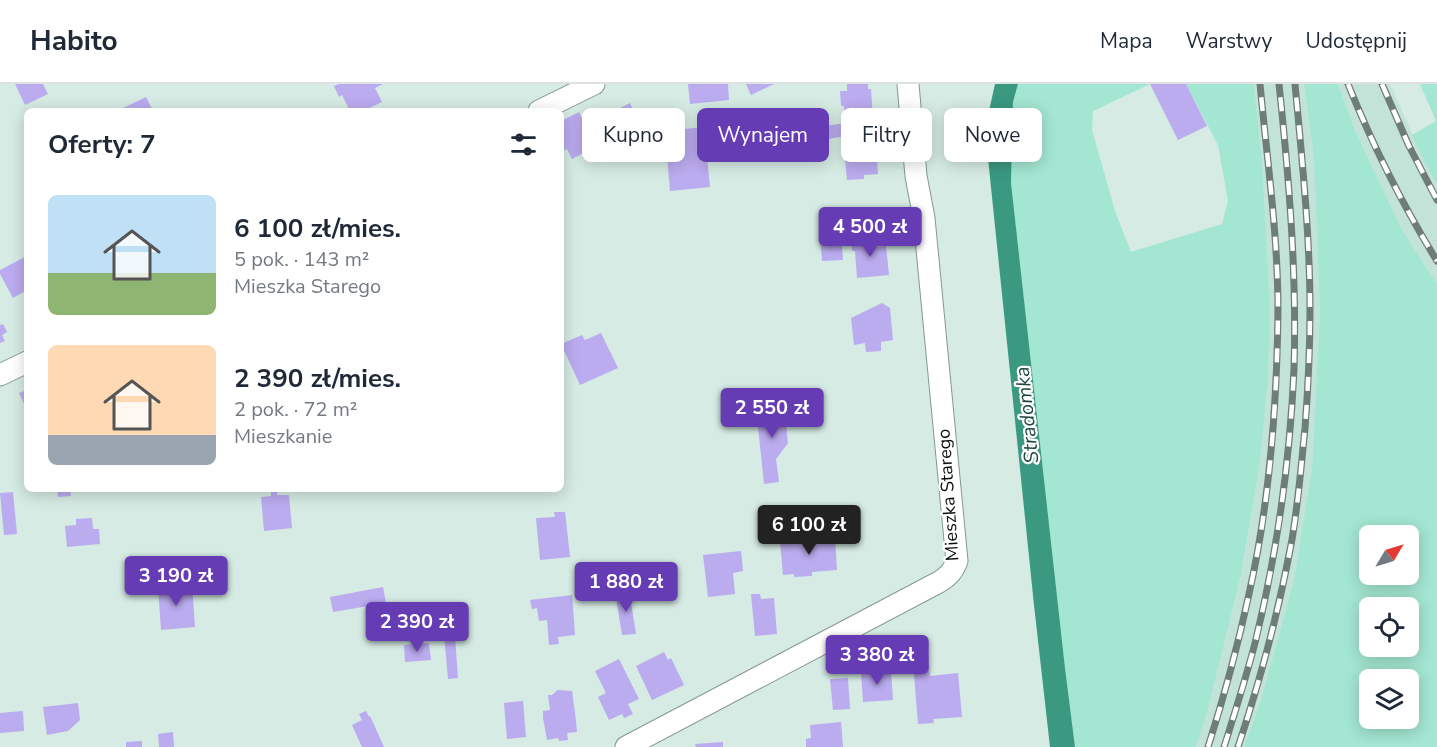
<!DOCTYPE html>
<html lang="pl">
<meta charset="utf-8">
<style>
body{margin:0;font-family:"Nunito Sans",sans-serif;background:#f2f2f3;color:#1f2937;height:100vh;display:flex;flex-direction:column;font-size:22px;white-space:nowrap}
*{box-sizing:border-box;margin:0}
p{font-size:20px;color:#747a83}
.icon{flex:none;width:33px;height:33px;fill:none;stroke:currentColor;stroke-width:2;stroke-linecap:round;stroke-linejoin:round}
.map{position:relative;flex:1;overflow:hidden}
.panel{position:absolute;left:24px;top:24px;width:540px;height:384px;display:flex;flex-direction:column;background:#fff;border-radius:9px;box-shadow:0 3px 15px #0003}
.panel>*{flex:none}
.hud{position:absolute;left:582px;top:24px;width:570px;height:54px;display:flex;gap:12px}
.needle{width:39px;rotate:52deg}
.tools{position:absolute;left:1359px;top:441px;display:grid;gap:12px}
.tools a{display:grid;place-items:center;width:60px;height:60px;border-radius:9px;background:#fff;box-shadow:0 3px 15px #0003;font-size:30px}
.price{position:absolute;translate:-50% -51px;padding:0 14px;border-radius:6px;background:#663cb4;color:#fff;font-size:20px;line-height:39px;filter:drop-shadow(0 2px 3px #0008)}
.price::after{content:'';position:absolute;left:50%;top:36px;width:18px;height:14px;margin-left:-9px;background:inherit;clip-path:polygon(0 0,100% 0,50% 100%)}
.price.current{background:#222;color:#fff}
ul{padding:0;list-style:none}
li{display:flex;align-items:center;gap:18px;height:150px;padding:0 24px}
li span{display:grid;place-items:center;flex:none;width:168px;height:120px;border-radius:9px;color:#555}
li>.icon{margin-inline-start:auto}
span .icon{width:72px;height:72px;fill:#fffc;stroke-width:1}
li b{font-size:26px}
h2{display:flex;justify-content:space-between;align-items:center;height:72px;padding:0 24px;font-size:26px}
.tag{padding:0 21px;border-radius:9px;background:#fff;box-shadow:0 3px 15px #0003;font-size:21px;line-height:54px}
.tag.current{background:#663cb4;color:#fff}
header{display:flex;align-items:center;gap:36px;box-sizing:border-box;height:84px;padding:0 30px;background:#fff;border-bottom:2px solid #e0e1e3}
header strong{font-size:28px}
nav{display:flex;gap:33px;margin-inline-start:auto;font-size:21px}
.map>svg:first-child{display:block}
.built{fill:#c4e3d8}
.green{fill:#a3e6d1;fill-rule:evenodd}
.water{fill:#3b9981}
.building{fill:#bbabef}
.lines{fill:none;stroke-linecap:round;stroke-linejoin:round}
.minor-casing{stroke:#849891;stroke-width:23}
.minor{stroke:#fff;stroke-width:21}
.rail-casing{stroke:#6e7d77;stroke-width:7}
.rail{stroke:#fff;stroke-width:4.5;stroke-dasharray:14;stroke-linecap:butt}
.labels{text-anchor:middle;dominant-baseline:central;stroke-width:4.5;stroke-linejoin:round;paint-order:stroke}
.street-label{font-size:18px;fill:#070e0b;stroke:#fff}
.water-label{font-size:20px;font-style:italic;fill:#1f483c;stroke:#fff}
</style>
<header>
<strong>Habito</strong>
<nav><a>Mapa</a><a>Warstwy</a><a>Udostępnij</a></nav>
</header>
<div class="map">
<svg width="1437" height="663" viewBox="0 0 1437 663">
<rect width="100%" height="100%" fill="#d5ebe3"/>
<g class="built">
<polygon points="1254,0 1304,0 1314,74 1320,229 1312,385 1294,496 1261,616 1244,663 1196,663 1207,629 1243,483 1259,386 1268,296 1270,224 1262,77"/>
<polygon points="1338,0 1390,0 1428,85 1437,101 1437,200 1402,146 1351,37"/>
</g>
<g class="green">
<polygon points="1018,0 1150,0 1093,27 1092,46 1115,127 1131,168 1222,140 1228,117 1218,61 1186,0 1254,0 1262,77 1270,224 1268,296 1259,386 1241,491 1207,629 1196,663 1075,663 1065,584 1011,99 1013,18"/>
<path d="M1304,0H1338L1354,44L1402,146L1437,200V663H1244L1261,616L1294,496L1312,385L1320,229L1314,74ZM1370,452H1408V490H1370ZM1370,524H1408V562H1370ZM1370,596H1408V634H1370Z"/>
<polygon points="1420,0 1437,0 1437,101 1428,85 1412,51 1436,37"/>
</g>
<polygon class="water" points="995,0 1018,0 1013,18 1011,99 1065,584 1075,663 1050,663 1034,521 985,45"/>
<g class="building">
<polygon points="15,0 43,0 48,10 25,21"/>
<polygon points="339,0 383,0 375,4 382,18 363,27 350,27 342,11 339,13 334,2"/>
<polygon points="688,0 728,0 729,16 690,20"/>
<polygon points="746,0 774,0 751,11"/>
<polygon points="847,0 868,0 868,5 871,5 873,35 844,37 844,22 841,22 840,7 847,7"/>
<polygon points="1150,0 1186,0 1207,42 1178,56"/>
<polygon points="146,13 153,27 117,27"/>
<polygon points="630,19 640,41 627,47 633,59 615,68 609,56 572,75 567,65 561,68 561,37 579,28 587,45 617,29 616,26"/>
<polygon points="730,32 733,67 723,68 720,46 715,47 714,33"/>
<polygon points="847,39 849,52 812,57 811,48 824,46 824,42"/>
<polygon points="704,43 710,103 670,107 665,47"/>
<polygon points="876,62 878,90 864,91 864,95 847,96 844,65"/>
<polygon points="845,153 846,162 842,162 843,176 822,177 820,154"/>
<polygon points="876,154 877,163 886,162 889,191 857,194 855,167 852,167 851,156"/>
<polygon points="25,173 27,177 27,206 13,214 0,190 0,186"/>
<polygon points="882,219 890,224 893,256 881,258 881,267 866,268 865,259 854,261 851,234"/>
<polygon points="3,240 7,248 2,251 5,257 0,259 0,241"/>
<polygon points="601,249 618,284 580,301 561,260 582,251 585,256"/>
<polygon points="27,306 27,326 19,309"/>
<polygon points="784,321 788,359 776,375 779,398 764,400 756,324"/>
<polygon points="57,405 70,405 71,412 58,413"/>
<polygon points="271,406 277,406 277,411 289,411 292,444 264,447 261,413 271,412"/>
<polygon points="13,408 17,450 4,451 0,409"/>
<polygon points="554,428 565,428 570,473 540,476 536,434 555,433"/>
<polygon points="92,434 93,445 99,445 100,460 67,463 65,442 76,441 76,435"/>
<polygon points="835,452 837,486 812,488 812,492 794,493 794,490 783,491 780,458"/>
<polygon points="741,467 743,487 733,489 735,510 708,513 703,471"/>
<polygon points="192,500 195,543 161,546 158,503"/>
<polygon points="383,503 386,519 333,528 330,513"/>
<polygon points="629,506 636,550 622,551 615,508"/>
<polygon points="751,510 760,510 761,515 774,514 777,550 755,552"/>
<polygon points="572,511 575,551 558,553 559,560 549,561 547,536 539,537 537,524 532,525 530,516"/>
<polygon points="454,539 458,594 448,595 443,540"/>
<polygon points="429,559 431,576 405,578 404,561"/>
<polygon points="920,560 927,560 930,592 958,589 962,633 933,635 934,639 918,640 913,578 915,578 914,567 920,567"/>
<polygon points="664,568 668,576 671,574 684,601 652,616 636,582"/>
<polygon points="619,575 639,615 628,620 633,630 624,634 622,630 609,636 598,613 606,609 595,587"/>
<polygon points="891,586 893,616 863,618 861,588"/>
<polygon points="848,594 850,625 833,626 830,595"/>
<polygon points="558,606 572,607 576,637 577,648 567,649 568,656 559,657 558,654 547,656 543,634 543,627 550,626 548,611 552,611"/>
<polygon points="523,617 526,653 507,655 504,619"/>
<polygon points="78,619 80,636 68,647 47,651 43,623"/>
<polygon points="23,627 24,647 0,649 0,629"/>
<polygon points="366,627 369,633 370,632 384,663 362,663 352,641 362,636 359,630"/>
<polygon points="841,638 843,663 806,663 806,655 811,654 810,641"/>
<polygon points="173,648 174,663 159,663 158,650"/>
<polygon points="142,657 142,663 126,663 126,658"/>
<polygon points="723,658 723,663 696,663 695,660"/>
</g>
<g class="lines">
<g class="minor-casing">
<g id="minor">
<polyline points="539,27 594,0"/>
<polyline points="0,291 27,278"/>
<path d="M626,663L939,498C949,492 953,487 957,477L924,134L916,92L908,0"/>
</g>
</g>
<use href="#minor" class="minor"/>
<g class="rail-casing">
<g id="rail">
<path d="M1348,0C1373,62 1402,120 1437,177"/>
<polyline points="1382,0 1409,62 1437,116"/>
<path d="M1208,663C1224,613 1238,561 1249,510C1270,417 1277,321 1278,226C1278,151 1267,75 1260,0"/>
<path d="M1224,663C1235,628 1246,594 1255,559C1277,469 1290,377 1294,285C1297,190 1289,95 1279,0"/>
<path d="M1238,663C1260,597 1278,530 1291,461C1298,423 1301,383 1305,344C1308,305 1310,266 1310,226C1310,151 1302,75 1295,0"/>
</g>
</g>
<use href="#rail" class="rail"/>
</g>
<g class="labels">
<g class="street-label">
<text transform="translate(948 411) rotate(-94)">Mieszka Starego</text>
</g>
<g class="water-label">
<text transform="translate(1027 331) rotate(-96)">Stradomka</text>
</g>
</g>
</svg>
<div class="tools">
<a><svg class="needle" viewBox="-14 -14 28 28"><path d="M0-13l5 13h-10z" fill="#e53935"/><path d="M0 13l5-13h-10z" fill="#747a83"/></svg></a>
<a><svg class="icon" aria-label="locate" viewBox="0 0 24 24"><circle cx="12" cy="12" r="6"/><path d="M12 2v4M12 18v4M2 12h4M18 12h4"/></svg></a>
<a><svg class="icon" aria-label="layers" viewBox="0 0 24 24"><path d="M12 4l9 5-9 5-9-5zM3 14l9 5 9-5"/></svg></a>
</div>
<b class="price" style="left:870px;top:174px">4 500 zł</b>
<b class="price" style="left:772px;top:355px">2 550 zł</b>
<b class="price current" style="left:809px;top:472px">6 100 zł</b>
<b class="price" style="left:176px;top:523px">3 190 zł</b>
<b class="price" style="left:626px;top:529px">1 880 zł</b>
<b class="price" style="left:417px;top:569px">2 390 zł</b>
<b class="price" style="left:877px;top:602px">3 380 zł</b>
<div class="hud">
<a class="tag">Kupno</a>
<a class="tag current">Wynajem</a>
<a class="tag">Filtry</a>
<a class="tag">Nowe</a>
</div>
<section class="panel">
<h2>Oferty: 7<svg class="icon" aria-label="filters" viewBox="0 0 24 24"><path d="M4 7h16M4 17h16"/><circle cx="9" cy="7" r="2"/><circle cx="15" cy="17" r="2"/></svg></h2>
<ul>
<li><span style="background:linear-gradient(#bfe0f5 65%,#8fb573 0)"><svg class="icon" aria-label="home" viewBox="0 0 24 24"><path d="M3 11l9-7 9 7M6 9v11h12V9"/></svg></span><div><b>6 100 zł/mies.</b><p>5 pok. · 143 m²</p><p>Mieszka Starego</p></div></li>
<li><span style="background:linear-gradient(#ffd9b3 75%,#9aa5b1 0)"><svg class="icon" aria-label="home" viewBox="0 0 24 24"><path d="M3 11l9-7 9 7M6 9v11h12V9"/></svg></span><div><b>2 390 zł/mies.</b><p>2 pok. · 72 m²</p><p>Mieszkanie</p></div></li>
</ul>
</section>
</div>
